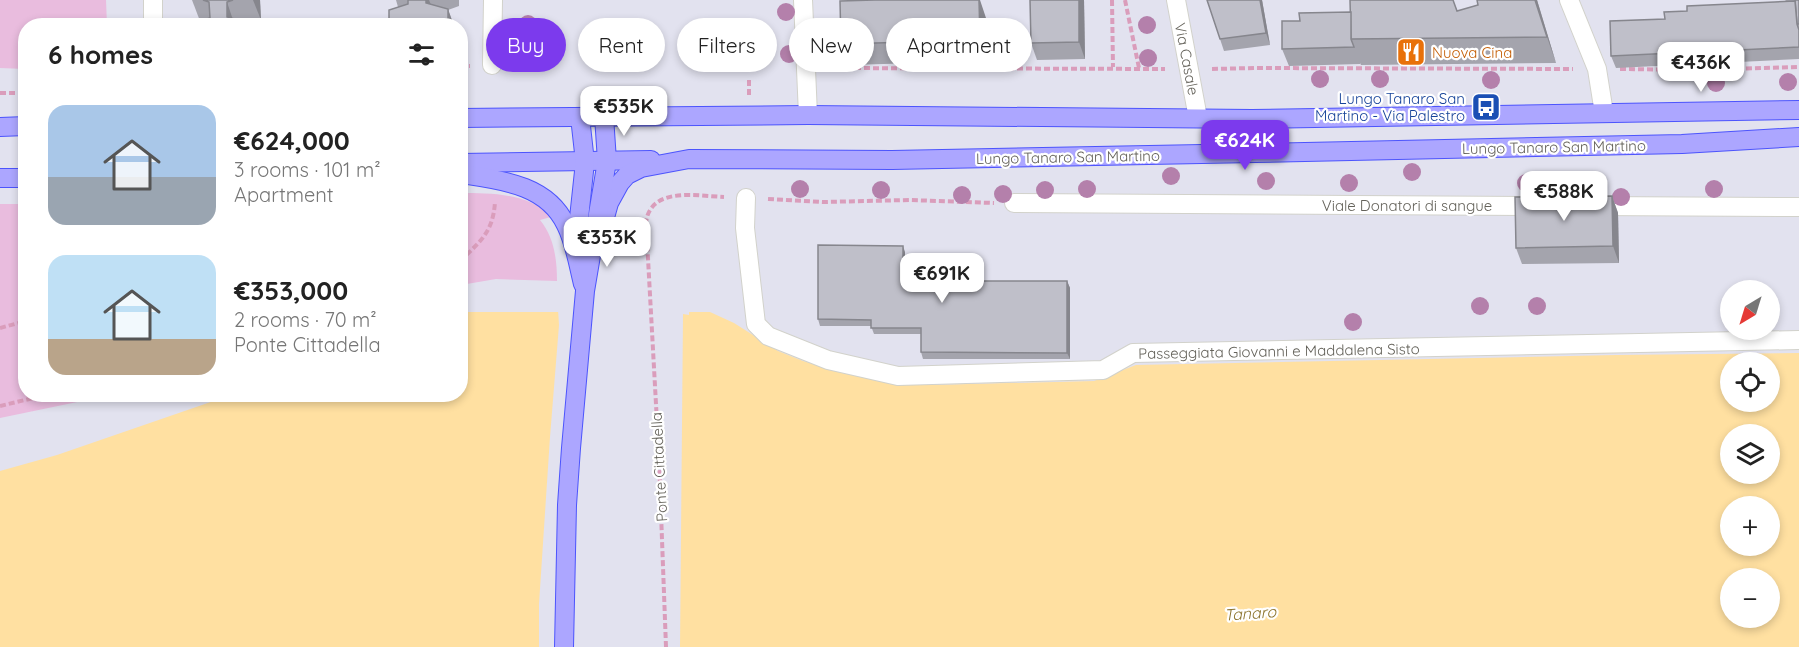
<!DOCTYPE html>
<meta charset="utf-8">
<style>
body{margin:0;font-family:Quicksand,sans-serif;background:#f2f2f2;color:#222;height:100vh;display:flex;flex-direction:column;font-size:22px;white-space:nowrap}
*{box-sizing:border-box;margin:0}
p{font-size:20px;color:#767676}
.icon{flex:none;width:33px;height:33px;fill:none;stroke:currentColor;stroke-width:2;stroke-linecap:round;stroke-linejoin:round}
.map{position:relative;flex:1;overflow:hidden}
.sheet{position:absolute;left:18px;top:18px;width:450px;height:384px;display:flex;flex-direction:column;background:#fff;border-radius:24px;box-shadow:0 3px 9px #0003}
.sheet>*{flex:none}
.hud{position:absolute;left:486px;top:18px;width:570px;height:54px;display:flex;gap:12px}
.needle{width:39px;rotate:218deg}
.fabs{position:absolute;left:1720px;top:280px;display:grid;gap:12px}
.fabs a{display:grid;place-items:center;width:60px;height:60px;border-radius:50%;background:#fff;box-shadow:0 3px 9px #0003;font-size:30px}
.price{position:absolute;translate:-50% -51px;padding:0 14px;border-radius:12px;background:#fff;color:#222;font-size:20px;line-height:39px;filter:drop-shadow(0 2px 3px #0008)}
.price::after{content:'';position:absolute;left:50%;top:36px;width:18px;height:14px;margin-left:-9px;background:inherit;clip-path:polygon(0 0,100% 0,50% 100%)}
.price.current{background:#7c3aed;color:#fff}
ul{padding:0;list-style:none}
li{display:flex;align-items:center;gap:18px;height:150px;padding:0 30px}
li span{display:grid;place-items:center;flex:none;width:168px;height:120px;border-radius:18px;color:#555}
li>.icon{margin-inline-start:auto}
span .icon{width:72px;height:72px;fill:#fffc;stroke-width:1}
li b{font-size:26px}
h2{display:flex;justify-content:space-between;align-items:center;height:72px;padding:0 30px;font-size:26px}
.pill{padding:0 21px;border-radius:27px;background:#fff;box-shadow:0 3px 9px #0003;font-size:21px;line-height:54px}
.pill.current{background:#7c3aed;color:#fff}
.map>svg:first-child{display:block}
.green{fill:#e9bcde}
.water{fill:#ffe0a1;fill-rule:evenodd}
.pier{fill:#e2e2ef}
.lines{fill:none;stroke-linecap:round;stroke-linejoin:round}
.minor-casing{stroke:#d2d2cb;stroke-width:20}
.major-casing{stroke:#4c54fd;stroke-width:20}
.path{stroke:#da9dbb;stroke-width:4;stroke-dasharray:6 3;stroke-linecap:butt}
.minor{stroke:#fff;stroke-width:18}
.major{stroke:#aca6ff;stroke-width:18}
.tree{fill:#b480ab}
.wall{fill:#a4a4ad}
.shaded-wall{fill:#86868d}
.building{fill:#bfbfc9;stroke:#86868d;stroke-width:1.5}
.labels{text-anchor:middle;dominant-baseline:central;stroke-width:4.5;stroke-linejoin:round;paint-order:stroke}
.food-label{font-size:15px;fill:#c56008;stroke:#fff;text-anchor:start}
.street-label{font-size:15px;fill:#64625a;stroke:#fff}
.transit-label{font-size:15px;fill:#164399;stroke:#fff;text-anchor:end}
.water-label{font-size:16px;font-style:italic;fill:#8b722b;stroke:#fff}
</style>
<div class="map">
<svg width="1799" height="647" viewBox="0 0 1799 647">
<rect width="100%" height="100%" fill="#e2e2ef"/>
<g class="green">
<polygon points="0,0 106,0 107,25 26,26 25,69 0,68"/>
<path d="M461,193C490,193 530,193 551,217L540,220C554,237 557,259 557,281L496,279L461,285Z"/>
<polygon points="0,204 25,204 26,394 111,395 0,418"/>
</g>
<path class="water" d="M468,312H710L734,323L778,351L803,361L842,373L881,380L931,385L1094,381L1136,365L1616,355L1799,353V647H0V471L57,455L231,395L460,394L461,315ZM1731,363H1770V402H1731ZM1731,435H1770V474H1731ZM1731,507H1770V546H1731ZM1731,579H1770V618H1731Z"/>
<polygon class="pier" points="558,309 689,309 689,315 683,314 680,647 539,647 539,604 550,437 559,325"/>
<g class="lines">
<g class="minor-casing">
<g id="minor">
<polyline points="803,0 808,115"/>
<polyline points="1176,0 1198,118"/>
<polyline points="1569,0 1597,69 1604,113"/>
<polyline points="153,26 153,0"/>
<polyline points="492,65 493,0"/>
<polyline points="746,198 745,228 756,324 768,336 828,360 898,376 1103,370 1133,353 1799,340"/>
<polyline points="1014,203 1539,206"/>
<polyline points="1591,206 1799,207"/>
</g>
</g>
<g class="major-casing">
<g id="major">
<polyline points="460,118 808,115 1252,119 1799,110"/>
<polyline points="0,127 26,126"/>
<polyline points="460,163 651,160"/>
<path d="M460,174C500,180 547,184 566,225C575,243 578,264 583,284"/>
<polyline points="0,178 26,178"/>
<polyline points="594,238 602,228 609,203 620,183 627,175 641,168 689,159 892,160 1255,153 1682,144 1799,137"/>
<polyline points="576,246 585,162 580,117"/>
<polyline points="564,647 567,505 571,448 585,291 607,161 604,116"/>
</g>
</g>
<g class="path">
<polyline points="1112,0 1113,67"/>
<polyline points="1125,0 1139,68"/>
<polyline points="460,66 470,66"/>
<polyline points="828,68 1165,69"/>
<polyline points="1212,69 1255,68 1573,69"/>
<polyline points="1620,69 1696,70 1799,67"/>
<polyline points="0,93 26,93"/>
<polyline points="749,95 749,78"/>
<polyline points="768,199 823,202 910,200 994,203"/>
<path d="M460,261C481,241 493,232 495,202"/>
<polyline points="0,328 26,321"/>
<polyline points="0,406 50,394"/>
<path d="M666,647L659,459L646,222C651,186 698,196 724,197"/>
</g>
<use href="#minor" class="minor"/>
<use href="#major" class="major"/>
</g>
<g class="tree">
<circle cx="786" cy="12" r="9"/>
<circle cx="528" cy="24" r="9"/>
<circle cx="1147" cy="25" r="9"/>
<circle cx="825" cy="49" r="9"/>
<circle cx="789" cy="54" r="9"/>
<circle cx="532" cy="57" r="9"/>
<circle cx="1148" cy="58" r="9"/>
<circle cx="1320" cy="79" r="9"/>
<circle cx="1380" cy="79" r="9"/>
<circle cx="1491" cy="80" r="9"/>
<circle cx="1788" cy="82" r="9"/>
<circle cx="1716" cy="83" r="9"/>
<circle cx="1412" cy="172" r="9"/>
<circle cx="1171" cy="176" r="9"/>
<circle cx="1266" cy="181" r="9"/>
<circle cx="1349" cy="183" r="9"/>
<circle cx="1526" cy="183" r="9"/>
<circle cx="800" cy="189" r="9"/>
<circle cx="1087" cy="189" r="9"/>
<circle cx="1714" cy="189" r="9"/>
<circle cx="881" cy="190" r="9"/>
<circle cx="1045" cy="190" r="9"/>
<circle cx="1003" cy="194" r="9"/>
<circle cx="962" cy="195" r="9"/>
<circle cx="1621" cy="197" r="9"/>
<circle cx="1480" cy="306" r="9"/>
<circle cx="1537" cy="306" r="9"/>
<circle cx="1353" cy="322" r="9"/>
</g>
<g class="wall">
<polygon points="192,0 260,0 261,20 249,24 200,21"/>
<polygon points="396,0 459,0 459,6 448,10 454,26 398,7"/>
<polygon points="1030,0 1084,0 1085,59 1037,60 1031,43"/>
<polygon points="1207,0 1262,0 1270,45 1224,51"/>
<polygon points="1453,0 1457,11 1478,5 1537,0 1556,63 1361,65 1360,63 1360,64 1289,66 1282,49 1300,21 1351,12"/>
<polygon points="1785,0 1799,0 1799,59 1616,68 1611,56 1665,19 1687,11 1786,1"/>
<polygon points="986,18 988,61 849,65 841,44"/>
<polygon points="1612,196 1618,213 1619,263 1522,264 1516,248"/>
<polygon points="905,252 905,281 1067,281 1070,288 1070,359 923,359 921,352 921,334 874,334 871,326 820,326 818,319"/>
</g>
<g class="shaded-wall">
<polygon points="253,0 260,0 261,20"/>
<polygon points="426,0 429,0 435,15 426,3"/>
<polygon points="979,0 980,0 986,18 988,61 980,40"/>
<polygon points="1079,0 1084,0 1085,59 1079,42"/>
<polygon points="1260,0 1262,0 1270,45 1266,33"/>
<polygon points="1535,0 1537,0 1556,63 1547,37"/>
<polygon points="227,2 235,26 227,17"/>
<polygon points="448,9 454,26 448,26"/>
<polygon points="1612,196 1618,213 1619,263 1613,246"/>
<polygon points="903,246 905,252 905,287 903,281"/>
<polygon points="1067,281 1070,288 1070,359 1067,353"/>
</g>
<g class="building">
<polygon points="203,0 233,0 227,2 227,17 249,23 249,26 191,26 191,24 210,18 209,2"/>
<polygon points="408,0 426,0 426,3 448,9 448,26 389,26 389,10 408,4"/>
<polygon points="875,0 979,0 980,40 841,44 840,1"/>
<polygon points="1030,0 1079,0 1079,42 1031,43"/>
<polygon points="1207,0 1260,0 1266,33 1220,39"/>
<polygon points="1350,0 1453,0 1457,11 1478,5 1477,0 1535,0 1547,37 1351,39"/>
<polygon points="1795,0 1799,0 1799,24 1797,24"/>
<polygon points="1795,1 1797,24 1799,30 1799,47 1611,56 1610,21 1665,19 1664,12 1687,11 1687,6"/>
<polygon points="1351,12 1351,39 1354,47 1282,49 1282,21 1300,21 1299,13"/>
<polygon points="1612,196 1613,246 1516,248 1515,197"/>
<polygon points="818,245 903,246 903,281 1067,281 1067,353 921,352 921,328 871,328 871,320 818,319"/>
</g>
<defs>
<g id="restaurant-square" transform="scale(1.5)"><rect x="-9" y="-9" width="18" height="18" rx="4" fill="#e8710a" stroke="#fff"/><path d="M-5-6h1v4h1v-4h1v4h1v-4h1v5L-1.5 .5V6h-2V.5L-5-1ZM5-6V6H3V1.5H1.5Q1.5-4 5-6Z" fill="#fff"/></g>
<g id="bus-square" transform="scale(1.5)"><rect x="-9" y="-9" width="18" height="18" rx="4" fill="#1a4fb4" stroke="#fff"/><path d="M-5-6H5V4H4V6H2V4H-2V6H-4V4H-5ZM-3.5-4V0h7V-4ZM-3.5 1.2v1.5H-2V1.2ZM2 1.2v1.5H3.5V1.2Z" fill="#fff"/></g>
</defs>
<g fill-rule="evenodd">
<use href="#restaurant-square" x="1411" y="52"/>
<use href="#bus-square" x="1486" y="107"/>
</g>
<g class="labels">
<g class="food-label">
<text x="1432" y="52">Nuova Cina</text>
</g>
<g class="street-label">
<text transform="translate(1187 59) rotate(79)">Via Casale</text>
<text transform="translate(1554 147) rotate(-1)">Lungo Tanaro San Martino</text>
<text transform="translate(1068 157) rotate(-1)">Lungo Tanaro San Martino</text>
<text x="1407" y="205">Viale Donatori di sangue</text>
<text transform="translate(1279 351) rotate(-1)">Passeggiata Giovanni e Maddalena Sisto</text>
<text transform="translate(659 467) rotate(-93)">Ponte Cittadella</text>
</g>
<g class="transit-label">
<text x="1465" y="98">Lungo Tanaro San<tspan x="1465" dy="17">Martino - Via Palestro</tspan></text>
</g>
<g class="water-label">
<text transform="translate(1250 613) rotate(-4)">Tanaro</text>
</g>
</g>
</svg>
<div class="fabs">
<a><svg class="needle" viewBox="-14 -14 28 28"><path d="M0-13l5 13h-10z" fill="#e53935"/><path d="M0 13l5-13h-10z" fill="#767676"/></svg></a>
<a><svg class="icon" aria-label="locate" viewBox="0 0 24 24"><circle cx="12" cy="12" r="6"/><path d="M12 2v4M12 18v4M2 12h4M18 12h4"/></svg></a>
<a><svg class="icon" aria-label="layers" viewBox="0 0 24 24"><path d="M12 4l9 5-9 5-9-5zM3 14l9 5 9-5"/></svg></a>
<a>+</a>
<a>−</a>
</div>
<b class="price" style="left:1701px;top:93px">€436K</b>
<b class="price" style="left:624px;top:137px">€535K</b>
<b class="price current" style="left:1245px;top:171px">€624K</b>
<b class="price" style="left:1564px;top:222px">€588K</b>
<b class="price" style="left:607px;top:268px">€353K</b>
<b class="price" style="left:942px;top:304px">€691K</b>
<div class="hud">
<a class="pill current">Buy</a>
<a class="pill">Rent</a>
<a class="pill">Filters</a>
<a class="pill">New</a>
<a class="pill">Apartment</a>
</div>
<section class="sheet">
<h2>6 homes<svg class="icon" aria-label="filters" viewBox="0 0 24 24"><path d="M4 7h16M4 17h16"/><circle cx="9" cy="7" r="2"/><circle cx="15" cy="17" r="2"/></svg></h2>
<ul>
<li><span style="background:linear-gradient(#a9c7e8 60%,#9aa5b1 0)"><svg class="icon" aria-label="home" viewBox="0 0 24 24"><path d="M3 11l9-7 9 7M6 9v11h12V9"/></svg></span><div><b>€624,000</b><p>3 rooms · 101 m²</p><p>Apartment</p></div></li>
<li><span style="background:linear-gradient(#bfe0f5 70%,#b9a48a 0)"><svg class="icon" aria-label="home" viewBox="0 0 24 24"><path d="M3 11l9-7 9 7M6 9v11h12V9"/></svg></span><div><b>€353,000</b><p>2 rooms · 70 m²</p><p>Ponte Cittadella</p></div></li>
</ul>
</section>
</div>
